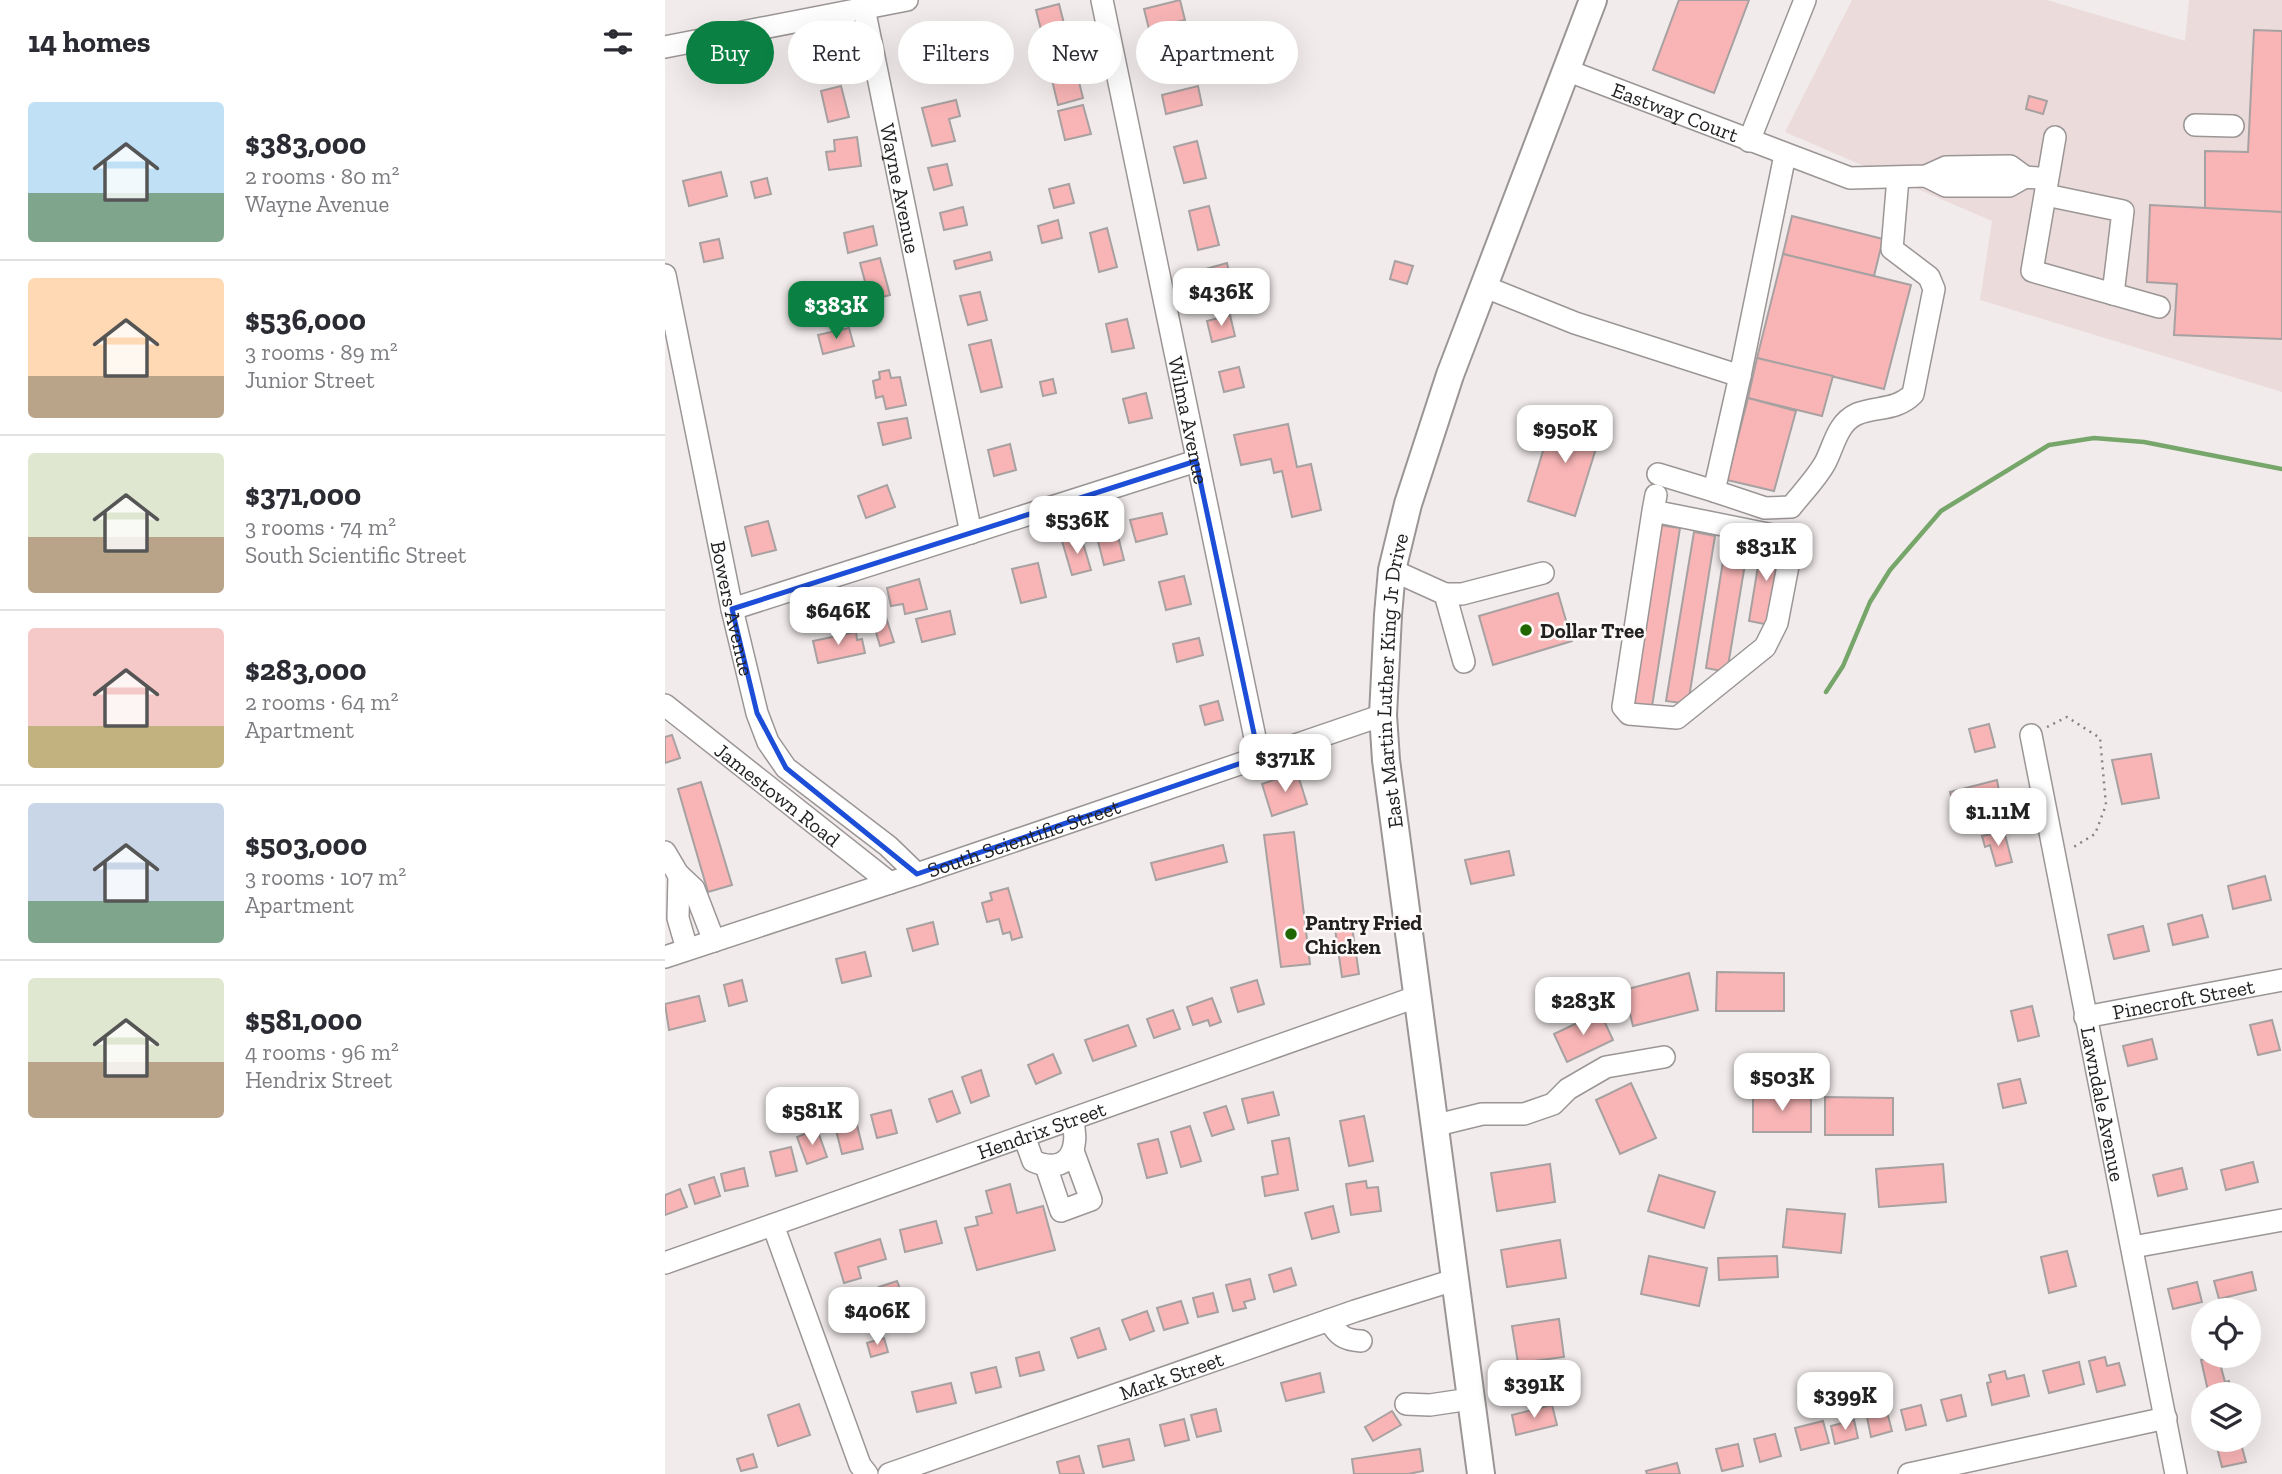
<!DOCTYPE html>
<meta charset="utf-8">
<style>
body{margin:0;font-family:"Zilla Slab",serif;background:#f7f7f7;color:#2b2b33;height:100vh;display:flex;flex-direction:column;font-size:26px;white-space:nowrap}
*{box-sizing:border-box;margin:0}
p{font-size:23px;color:#7c7c81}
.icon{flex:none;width:38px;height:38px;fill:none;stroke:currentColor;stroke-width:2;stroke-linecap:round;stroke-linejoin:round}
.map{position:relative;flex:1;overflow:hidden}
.side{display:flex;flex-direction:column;background:#fff;width:665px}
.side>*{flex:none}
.top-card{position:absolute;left:21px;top:21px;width:665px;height:63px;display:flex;gap:14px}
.fabs{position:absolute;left:1526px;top:1298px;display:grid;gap:14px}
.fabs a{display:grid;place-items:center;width:70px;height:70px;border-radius:50%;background:#fff;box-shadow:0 7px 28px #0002;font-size:35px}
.price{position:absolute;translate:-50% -60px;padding:0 16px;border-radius:14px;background:#fff;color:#222;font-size:23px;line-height:46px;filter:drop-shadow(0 2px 4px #0008)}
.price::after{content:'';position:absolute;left:50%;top:42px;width:21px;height:16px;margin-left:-10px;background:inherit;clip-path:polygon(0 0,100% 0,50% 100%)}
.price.on{background:#0b8043;color:#fff}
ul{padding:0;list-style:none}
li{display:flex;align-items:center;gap:21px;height:175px;padding:0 28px}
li+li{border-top:2px solid #e1e1e2}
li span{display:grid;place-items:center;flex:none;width:196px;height:140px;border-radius:7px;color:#555}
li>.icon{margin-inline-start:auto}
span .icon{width:84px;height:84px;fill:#fffc;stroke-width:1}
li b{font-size:30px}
h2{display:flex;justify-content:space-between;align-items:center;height:84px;padding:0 28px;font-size:30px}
.tag{padding:0 24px;border-radius:32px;background:#fff;box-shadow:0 7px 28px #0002;font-size:24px;line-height:63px}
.tag.on{background:#0b8043;color:#fff}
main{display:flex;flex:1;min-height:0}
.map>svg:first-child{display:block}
.built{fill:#ebdbdb}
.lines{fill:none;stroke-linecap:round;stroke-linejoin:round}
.stream{stroke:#77a66b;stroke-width:4.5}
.building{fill:#f9b5b6;stroke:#a7a1a1;stroke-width:2}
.minor-casing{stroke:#9b9695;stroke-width:24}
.major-casing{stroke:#9b9695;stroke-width:30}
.path{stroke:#878383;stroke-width:2.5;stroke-dasharray:2 5;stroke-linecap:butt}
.minor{stroke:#fff;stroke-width:21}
.major{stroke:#fff;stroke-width:26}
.marked{fill:none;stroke:#1d4ed8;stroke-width:5;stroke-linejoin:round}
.poi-dot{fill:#206700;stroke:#fef9f9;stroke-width:2.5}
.labels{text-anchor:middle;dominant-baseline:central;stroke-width:5;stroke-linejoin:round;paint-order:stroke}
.street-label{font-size:21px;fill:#211f1f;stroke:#fef9f9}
.poi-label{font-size:21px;font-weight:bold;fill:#211f1f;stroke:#fef9f9;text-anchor:start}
</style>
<main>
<section class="side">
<h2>14 homes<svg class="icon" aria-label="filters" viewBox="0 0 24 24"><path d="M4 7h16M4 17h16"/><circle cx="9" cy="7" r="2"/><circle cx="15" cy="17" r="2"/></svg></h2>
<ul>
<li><span style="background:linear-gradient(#bfe0f5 65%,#7fa58c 0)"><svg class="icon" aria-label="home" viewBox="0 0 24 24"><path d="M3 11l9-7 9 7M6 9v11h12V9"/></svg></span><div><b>$383,000</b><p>2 rooms · 80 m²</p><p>Wayne Avenue</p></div></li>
<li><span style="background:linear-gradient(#ffd9b3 70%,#b9a48a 0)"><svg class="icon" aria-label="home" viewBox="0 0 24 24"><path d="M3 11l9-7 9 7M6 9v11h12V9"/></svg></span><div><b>$536,000</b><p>3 rooms · 89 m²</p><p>Junior Street</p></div></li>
<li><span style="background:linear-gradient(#dfe7d0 60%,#b9a48a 0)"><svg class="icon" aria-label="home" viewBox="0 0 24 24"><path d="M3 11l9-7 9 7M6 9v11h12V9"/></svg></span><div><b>$371,000</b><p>3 rooms · 74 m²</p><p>South Scientific Street</p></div></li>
<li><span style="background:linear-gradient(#f6c9c9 70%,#c2b280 0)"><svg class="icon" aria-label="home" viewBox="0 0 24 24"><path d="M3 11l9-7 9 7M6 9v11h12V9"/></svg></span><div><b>$283,000</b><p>2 rooms · 64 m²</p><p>Apartment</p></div></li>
<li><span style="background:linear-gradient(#c9d6e8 70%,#7fa58c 0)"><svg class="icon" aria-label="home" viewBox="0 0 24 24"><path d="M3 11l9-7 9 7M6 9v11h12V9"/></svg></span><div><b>$503,000</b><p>3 rooms · 107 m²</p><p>Apartment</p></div></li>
<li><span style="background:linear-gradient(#dfe7d0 60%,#b9a48a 0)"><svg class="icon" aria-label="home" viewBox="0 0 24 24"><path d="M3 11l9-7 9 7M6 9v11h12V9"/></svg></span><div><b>$581,000</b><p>4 rooms · 96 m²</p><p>Hendrix Street</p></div></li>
</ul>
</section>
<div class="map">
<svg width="1617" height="1474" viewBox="0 0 1617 1474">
<rect width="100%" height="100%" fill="#f2ebeb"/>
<polygon class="built" points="1187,0 1382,0 1520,41 1524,0 1617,0 1617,392 1315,300 1327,221 1120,132"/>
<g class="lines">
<polyline class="stream" points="1161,692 1178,666 1205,602 1225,570 1276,511 1384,445 1429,438 1479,442 1617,469"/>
</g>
<g class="building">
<polygon points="515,0 520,20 484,29 479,9"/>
<polygon points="1014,0 1084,0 1049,93 988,70"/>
<polygon points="394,4 406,51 383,57 371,10"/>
<polygon points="1589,30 1617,31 1617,212 1540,210 1540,151 1583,152"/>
<polygon points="166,39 171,58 148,64 143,45"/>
<polygon points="510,40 518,72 497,77 489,45"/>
<polygon points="273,47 279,73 253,79 246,53"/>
<polygon points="411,70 418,98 393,105 386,76"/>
<polygon points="176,86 184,117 163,122 156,91"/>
<polygon points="533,86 537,105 501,114 497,95"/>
<polygon points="1364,96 1382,101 1378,114 1361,109"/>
<polygon points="291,100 295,116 284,119 290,141 267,146 257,108"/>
<polygon points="418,105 426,134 400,140 393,111"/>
<polygon points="192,137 196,166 164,170 161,152 170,151 169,140"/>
<polygon points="532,141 541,178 519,183 509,147"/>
<polygon points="282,164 287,185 269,190 263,168"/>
<polygon points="56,172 62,196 24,206 18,181"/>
<polygon points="102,178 106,194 90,198 86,182"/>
<polygon points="404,184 409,203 389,208 384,189"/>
<polygon points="1485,205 1617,212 1617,339 1509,335 1512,284 1482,282"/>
<polygon points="544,206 554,245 533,250 524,211"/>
<polygon points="298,207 302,225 279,230 275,213"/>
<polygon points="1127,216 1218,239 1209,276 1118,254"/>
<polygon points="393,220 397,238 377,243 373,226"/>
<polygon points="208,226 212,245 183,253 179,233"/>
<polygon points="442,228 452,267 434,272 425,233"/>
<polygon points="54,239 58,258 39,262 35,243"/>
<polygon points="325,252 327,260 291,269 289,261"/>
<polygon points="1118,254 1246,285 1219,389 1092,358"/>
<polygon points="215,258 225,295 205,300 195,263"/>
<polygon points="730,261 748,266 742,284 725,279"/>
<polygon points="562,263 566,281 541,287 537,270"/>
<polygon points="315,292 322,320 303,325 295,296"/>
<polygon points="565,315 570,336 547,342 542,321"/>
<polygon points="462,319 469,348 447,352 441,324"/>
<polygon points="184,328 189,346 158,354 153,335"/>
<polygon points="326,340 337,387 316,392 304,345"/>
<polygon points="1092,358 1168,376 1157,416 1083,398"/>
<polygon points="574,367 579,387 559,392 554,372"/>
<polygon points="224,370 226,378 235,377 241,405 221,409 218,396 211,398 208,381 215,379 214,372"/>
<polygon points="388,379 391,393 378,396 375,382"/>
<polygon points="481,393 487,418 464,423 458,399"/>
<polygon points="1083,398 1131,411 1109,491 1062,480"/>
<polygon points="889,414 937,429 910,516 863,501"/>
<polygon points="242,418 246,438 218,445 213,423"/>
<polygon points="623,424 632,467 646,464 656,510 627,517 617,471 609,473 606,459 576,465 569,435"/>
<polygon points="345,444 351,470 329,476 323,450"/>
<polygon points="222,485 230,507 201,518 193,496"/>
<polygon points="497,513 502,534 471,542 465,520"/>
<polygon points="103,521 111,550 87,556 80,527"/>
<polygon points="450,524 459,560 439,565 430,529"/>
<polygon points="993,525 1015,528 986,713 965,709"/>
<polygon points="1029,532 1050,536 1023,704 1001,701"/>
<polygon points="416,536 426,570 407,575 397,541"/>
<polygon points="1062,536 1084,540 1062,672 1041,668"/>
<polygon points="1097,542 1118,545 1105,625 1084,621"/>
<polygon points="373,563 381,597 356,603 347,569"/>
<polygon points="519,576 526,604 501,610 494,582"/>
<polygon points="254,579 262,609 240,614 238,604 226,606 222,588"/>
<polygon points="893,593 907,641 828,665 814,616"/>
<polygon points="218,608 229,642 215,646 205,612"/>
<polygon points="285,611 290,634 257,642 251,619"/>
<polygon points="191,632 192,640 197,639 200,653 153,663 148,641"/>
<polygon points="534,638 538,655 512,662 508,644"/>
<polygon points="553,701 558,720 540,725 535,706"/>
<polygon points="1324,724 1330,747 1310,752 1304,729"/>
<polygon points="7,735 15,758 0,763 0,737"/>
<polygon points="1486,754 1494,798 1457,804 1447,760"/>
<polygon points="632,772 642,804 607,816 597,784"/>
<polygon points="1332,780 1334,791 1288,803 1285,792"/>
<polygon points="36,782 67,885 43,892 13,789"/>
<polygon points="1339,831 1347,862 1331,866 1325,845 1320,847 1317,836"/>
<polygon points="629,832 645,964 616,967 599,835"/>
<polygon points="558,845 562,862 491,880 486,863"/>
<polygon points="844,851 849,875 806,884 800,860"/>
<polygon points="1600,876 1606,900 1568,909 1563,886"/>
<polygon points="343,888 357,937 347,940 345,932 338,934 334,919 322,922 317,903 327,900 325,893"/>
<polygon points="1537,915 1543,937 1508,945 1503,924"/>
<polygon points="686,920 694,974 677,977 669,922"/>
<polygon points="268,922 273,944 248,951 242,929"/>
<polygon points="1478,926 1484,951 1449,959 1443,935"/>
<polygon points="200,952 206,976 177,983 171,959"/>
<polygon points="1052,972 1119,973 1119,1011 1051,1011"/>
<polygon points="1024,973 1033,1010 968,1026 959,990"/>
<polygon points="77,980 82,1001 64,1006 59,985"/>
<polygon points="592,980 599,1004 573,1012 566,988"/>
<polygon points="34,996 40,1021 4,1030 0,1004"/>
<polygon points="547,998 556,1022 545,1026 543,1020 528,1025 522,1007"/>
<polygon points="1367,1006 1374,1036 1353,1041 1346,1011"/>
<polygon points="508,1010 515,1029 489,1038 482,1019"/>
<polygon points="935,1012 948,1040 902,1062 889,1034"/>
<polygon points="1607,1020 1615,1050 1593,1055 1585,1025"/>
<polygon points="463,1025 471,1046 428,1061 420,1040"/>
<polygon points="1487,1039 1492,1059 1463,1066 1458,1046"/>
<polygon points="388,1054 396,1073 371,1084 363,1065"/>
<polygon points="316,1070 324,1096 306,1103 297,1077"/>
<polygon points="1355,1079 1361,1103 1338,1108 1333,1084"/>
<polygon points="966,1083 991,1138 955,1154 931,1100"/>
<polygon points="287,1091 295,1113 272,1122 264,1099"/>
<polygon points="608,1092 614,1115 583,1123 577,1099"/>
<polygon points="1146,1094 1146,1132 1088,1132 1088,1095"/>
<polygon points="1160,1097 1228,1098 1228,1135 1160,1135"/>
<polygon points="561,1106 569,1129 547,1136 539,1113"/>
<polygon points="188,1109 198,1149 177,1154 167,1114"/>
<polygon points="226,1110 232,1133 212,1138 206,1115"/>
<polygon points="699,1116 708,1161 684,1166 675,1121"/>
<polygon points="525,1126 536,1161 516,1167 506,1132"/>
<polygon points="152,1129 162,1157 142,1164 132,1137"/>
<polygon points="624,1138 633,1190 600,1196 597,1177 613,1174 607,1141"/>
<polygon points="493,1139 502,1173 482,1178 473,1144"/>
<polygon points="126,1147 132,1171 111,1176 105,1152"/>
<polygon points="1588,1162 1593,1182 1561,1190 1556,1170"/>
<polygon points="885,1164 890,1202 832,1211 826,1173"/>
<polygon points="1278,1164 1281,1202 1214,1207 1211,1169"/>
<polygon points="79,1168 83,1186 60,1191 56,1174"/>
<polygon points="1517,1168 1522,1189 1493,1196 1488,1175"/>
<polygon points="994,1175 1050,1192 1039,1228 983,1211"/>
<polygon points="49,1177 55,1196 30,1204 24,1185"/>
<polygon points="701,1181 702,1188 713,1187 716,1211 686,1215 681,1184"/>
<polygon points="345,1184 352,1213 378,1206 390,1250 312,1270 300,1228 313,1225 311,1217 327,1213 321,1191"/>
<polygon points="15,1189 22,1207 0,1215 0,1195"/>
<polygon points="668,1206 674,1232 647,1239 640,1213"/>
<polygon points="1122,1209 1180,1214 1176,1253 1118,1247"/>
<polygon points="271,1221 277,1243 240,1252 235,1230"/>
<polygon points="215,1239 221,1259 193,1267 196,1278 179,1283 170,1253"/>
<polygon points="895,1240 901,1278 842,1287 836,1250"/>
<polygon points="1402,1251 1411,1286 1384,1293 1376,1257"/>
<polygon points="984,1256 1042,1268 1034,1306 976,1294"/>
<polygon points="1112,1256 1113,1277 1054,1280 1053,1258"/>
<polygon points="626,1268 631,1285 609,1292 604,1275"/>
<polygon points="1587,1272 1591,1290 1554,1299 1549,1281"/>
<polygon points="585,1279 590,1299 579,1302 581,1308 568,1311 561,1285"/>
<polygon points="232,1281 238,1297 220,1304 214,1287"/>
<polygon points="1532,1282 1537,1302 1508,1309 1503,1289"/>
<polygon points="548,1293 553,1312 533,1317 528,1298"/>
<polygon points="516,1301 523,1323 499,1330 492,1308"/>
<polygon points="482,1311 489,1331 465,1340 457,1320"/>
<polygon points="894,1319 899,1357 853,1363 847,1326"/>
<polygon points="434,1328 441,1349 413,1358 406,1338"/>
<polygon points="219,1338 223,1352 206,1357 202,1343"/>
<polygon points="374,1352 379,1370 355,1376 351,1358"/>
<polygon points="1553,1356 1560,1382 1564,1381 1567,1393 1544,1395 1536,1360"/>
<polygon points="1440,1357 1442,1366 1454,1363 1460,1385 1432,1392 1424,1361"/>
<polygon points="1414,1362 1419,1384 1384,1393 1378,1371"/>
<polygon points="331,1367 336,1387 311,1393 306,1373"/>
<polygon points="1340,1371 1342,1379 1359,1375 1364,1396 1327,1405 1322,1383 1326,1382 1324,1375"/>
<polygon points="655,1373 659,1392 621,1401 616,1383"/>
<polygon points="286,1383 291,1403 252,1412 247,1392"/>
<polygon points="1296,1395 1301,1416 1282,1421 1276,1400"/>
<polygon points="134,1404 145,1435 113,1446 103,1415"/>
<polygon points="887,1405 892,1425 851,1435 847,1415"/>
<polygon points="1256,1405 1261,1425 1241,1430 1236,1410"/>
<polygon points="551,1409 556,1431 532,1437 526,1415"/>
<polygon points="727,1411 736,1425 708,1441 700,1427"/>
<polygon points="1222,1412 1227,1431 1206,1437 1202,1417"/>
<polygon points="519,1419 524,1440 500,1446 495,1425"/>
<polygon points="1189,1420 1193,1438 1170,1444 1166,1426"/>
<polygon points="1158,1421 1164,1443 1136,1450 1130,1428"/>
<polygon points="1110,1434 1116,1456 1095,1462 1089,1439"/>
<polygon points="464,1439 469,1460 438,1467 433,1446"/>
<polygon points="1550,1440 1575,1440 1581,1462 1557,1467"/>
<polygon points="1073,1444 1078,1466 1057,1471 1051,1449"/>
<polygon points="755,1449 758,1471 743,1474 689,1474 687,1459"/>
<polygon points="88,1454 92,1467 76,1471 72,1459"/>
<polygon points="414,1456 419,1474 395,1474 392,1462"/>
<polygon points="1012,1463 1015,1474 982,1474 981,1471"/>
</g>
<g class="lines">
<g class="minor-casing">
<g id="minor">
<path id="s1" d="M437,0L594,757"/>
<path id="s2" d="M199,8L306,533"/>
<polyline points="0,47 242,0"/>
<path id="s3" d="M901,70L1185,178L1261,176L1281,167L1345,166L1360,177"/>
<polyline points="1530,125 1568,126"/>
<polyline points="1390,137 1367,271 1494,307"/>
<polyline points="1084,141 1140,0"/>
<polyline points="1261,176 1281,186 1344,186 1360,177 1373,178"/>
<polyline points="1381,195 1458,211 1448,294"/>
<path id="s4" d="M0,275L67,609L92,713L103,742L121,768L223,846L252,874"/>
<polyline points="818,286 910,323 1075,376 1120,155"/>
<path d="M1075,376L1049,491L1100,508L1126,507C1137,493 1151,479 1160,463C1169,446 1172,423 1192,414C1212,406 1231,411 1248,394L1269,289L1264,277L1227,249L1233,178"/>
<polyline points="993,474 1049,491"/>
<polyline points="988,511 1123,538 1127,545 1112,623 1100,647 1012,718 964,714 958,707 988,511 991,495"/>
<polyline points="727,570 780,594 799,662"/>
<polyline points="780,594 797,594 878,573"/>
<polyline points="67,609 531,461"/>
<path id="s5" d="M0,705L225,883"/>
<path id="s6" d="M1366,735L1511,1474"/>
<polyline points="0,852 13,874 29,889 49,941"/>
<polyline points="14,875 13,918 22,949"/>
<path id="s7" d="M0,957L252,874L718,715"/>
<path id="s8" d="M1420,1017L1617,980"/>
<polyline points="768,1126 817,1114 859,1114 888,1104 903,1089 941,1067 999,1057"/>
<path d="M359,1136L368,1161C403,1176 416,1149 407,1119"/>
<polyline points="381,1166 396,1211 426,1200 408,1151"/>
<polyline points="108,1225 195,1465 202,1474"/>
<polyline points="1468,1247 1617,1220"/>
<path id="s9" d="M0,1263L751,997"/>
<path d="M664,1320C673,1335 678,1340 696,1341"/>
<polyline points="741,1404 765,1405 805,1399"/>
<path id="s10" d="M224,1474L690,1311L789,1280"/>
<polyline points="1244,1474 1501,1418"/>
</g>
</g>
<g class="major-casing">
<g id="major">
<path id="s11" d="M816,1474L721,760L718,715L723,615L727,570L743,504L785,375L928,0"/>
</g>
</g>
<polyline class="path" points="1382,727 1402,717 1435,738 1441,805 1430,834 1407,848"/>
<use href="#minor" class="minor"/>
<use href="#major" class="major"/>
</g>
<path class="marked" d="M531,461L594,757L252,874L121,768L92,713L67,609Z"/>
<g class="poi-dot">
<circle cx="861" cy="630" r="7"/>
<circle cx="626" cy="934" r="7"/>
</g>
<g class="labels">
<g class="street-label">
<text stroke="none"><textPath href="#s3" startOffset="117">Eastway Court</textPath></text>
<text stroke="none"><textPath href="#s2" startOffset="184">Wayne Avenue</textPath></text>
<text stroke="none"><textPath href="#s1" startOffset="429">Wilma Avenue</textPath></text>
<text stroke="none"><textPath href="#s4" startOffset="340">Bowers Avenue</textPath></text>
<text stroke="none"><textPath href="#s11" startOffset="800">East Martin Luther King Jr Drive</textPath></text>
<text stroke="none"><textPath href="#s5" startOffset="144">Jamestown Road</textPath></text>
<text stroke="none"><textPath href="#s7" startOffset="378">South Scientific Street</textPath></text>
<text stroke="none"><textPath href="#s8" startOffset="100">Pinecroft Street</textPath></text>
<text stroke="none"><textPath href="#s6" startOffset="376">Lawndale Avenue</textPath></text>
<text stroke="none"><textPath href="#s9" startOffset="399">Hendrix Street</textPath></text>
<text stroke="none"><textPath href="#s10" startOffset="299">Mark Street</textPath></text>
</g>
<g class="poi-label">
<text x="875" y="630">Dollar Tree</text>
<text x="640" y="922">Pantry Fried<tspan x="640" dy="24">Chicken</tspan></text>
</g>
</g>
</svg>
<div class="fabs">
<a><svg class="icon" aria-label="locate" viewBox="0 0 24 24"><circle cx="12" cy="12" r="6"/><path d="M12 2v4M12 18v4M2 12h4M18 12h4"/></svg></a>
<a><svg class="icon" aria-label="layers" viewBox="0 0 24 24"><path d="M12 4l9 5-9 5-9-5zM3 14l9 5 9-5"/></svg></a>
</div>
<b class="price" style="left:556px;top:328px">$436K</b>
<b class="price on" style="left:171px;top:341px">$383K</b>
<b class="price" style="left:900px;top:465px">$950K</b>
<b class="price" style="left:412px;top:556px">$536K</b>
<b class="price" style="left:1101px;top:583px">$831K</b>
<b class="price" style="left:173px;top:647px">$646K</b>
<b class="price" style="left:620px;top:794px">$371K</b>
<b class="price" style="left:1333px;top:848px">$1.11M</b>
<b class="price" style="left:918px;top:1037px">$283K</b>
<b class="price" style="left:1117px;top:1113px">$503K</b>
<b class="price" style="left:147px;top:1147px">$581K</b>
<b class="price" style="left:212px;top:1347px">$406K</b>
<b class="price" style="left:869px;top:1420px">$391K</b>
<b class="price" style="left:1180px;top:1432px">$399K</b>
<div class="top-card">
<a class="tag on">Buy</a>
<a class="tag">Rent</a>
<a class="tag">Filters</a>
<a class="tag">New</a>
<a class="tag">Apartment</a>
</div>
</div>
</main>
